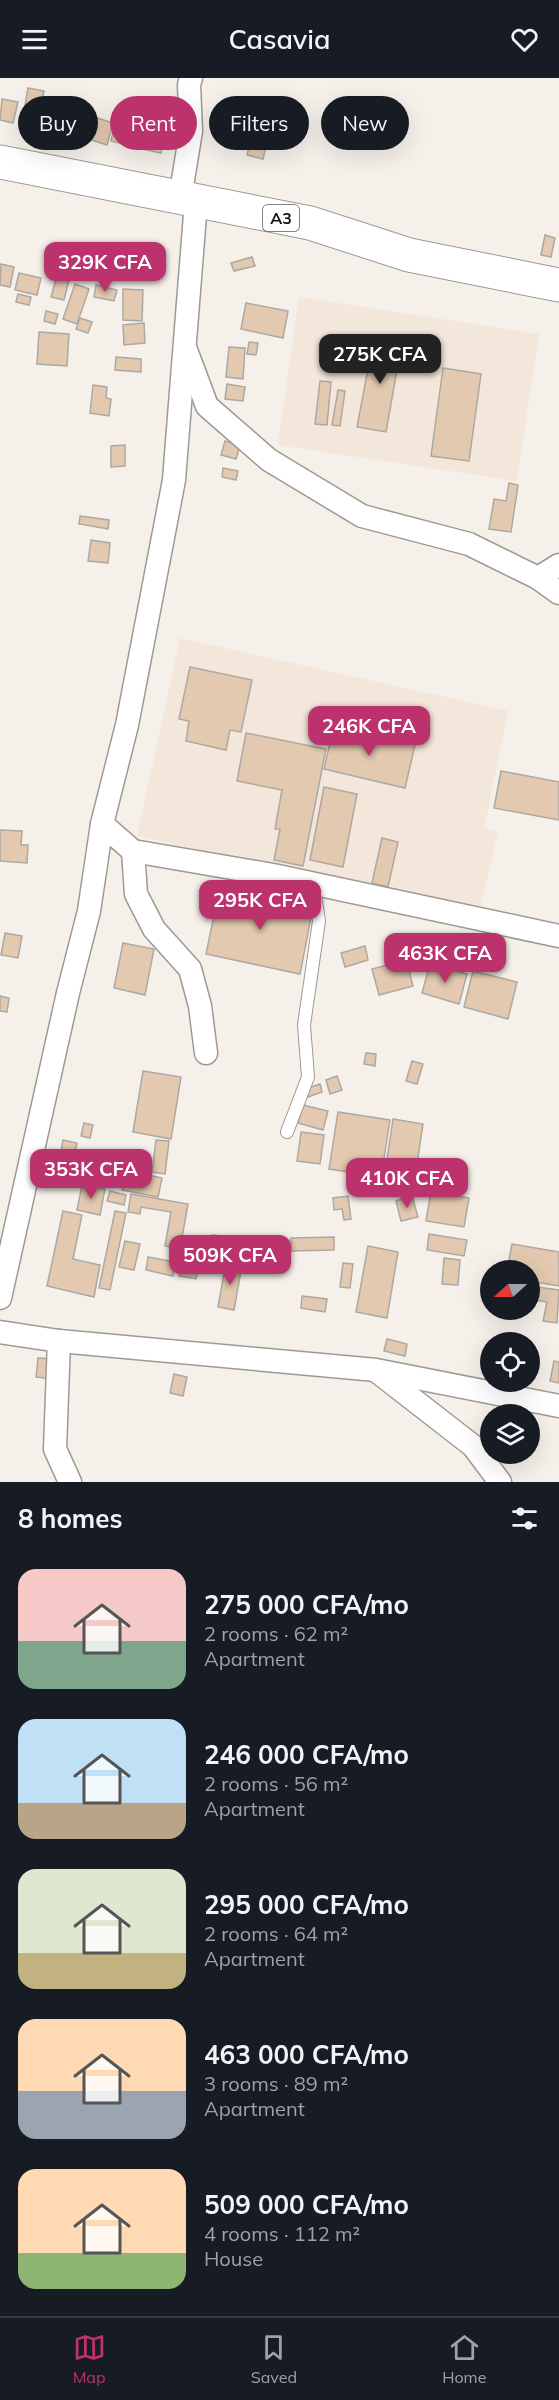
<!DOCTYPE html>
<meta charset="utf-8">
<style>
body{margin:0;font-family:Mulish,sans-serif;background:#242831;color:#f1f3f6;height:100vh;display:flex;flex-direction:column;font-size:22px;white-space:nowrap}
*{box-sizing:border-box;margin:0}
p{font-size:20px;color:#9ea1a6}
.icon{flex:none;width:33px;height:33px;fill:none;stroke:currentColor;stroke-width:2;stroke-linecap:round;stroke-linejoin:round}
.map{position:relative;height:1404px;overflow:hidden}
.side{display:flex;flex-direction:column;background:#171b24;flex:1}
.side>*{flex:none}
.banner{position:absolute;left:18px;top:18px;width:524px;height:54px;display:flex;gap:12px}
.needle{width:39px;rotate:249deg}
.buttons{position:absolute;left:480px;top:1182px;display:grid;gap:12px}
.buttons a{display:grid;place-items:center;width:60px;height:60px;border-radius:50%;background:#171b24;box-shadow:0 6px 24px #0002;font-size:30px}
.price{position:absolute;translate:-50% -51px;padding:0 14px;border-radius:12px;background:#bc326c;color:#fff;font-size:20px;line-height:39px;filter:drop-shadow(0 2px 3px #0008)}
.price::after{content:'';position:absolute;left:50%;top:36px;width:18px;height:14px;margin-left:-9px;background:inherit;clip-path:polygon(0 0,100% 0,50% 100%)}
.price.selected{background:#222;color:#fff}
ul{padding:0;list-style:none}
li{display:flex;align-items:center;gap:18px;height:150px;padding:0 18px}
li span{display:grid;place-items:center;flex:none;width:168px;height:120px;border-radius:18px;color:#555}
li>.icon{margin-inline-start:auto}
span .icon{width:72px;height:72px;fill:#fffc;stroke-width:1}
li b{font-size:26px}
h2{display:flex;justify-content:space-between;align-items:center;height:72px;padding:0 18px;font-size:26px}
.tag{padding:0 21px;border-radius:27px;background:#171b24;box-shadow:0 6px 24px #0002;font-size:21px;line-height:54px}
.tag.selected{background:#bc326c;color:#fff}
header{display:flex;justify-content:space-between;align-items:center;height:78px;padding:0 18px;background:#171b24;font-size:27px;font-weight:600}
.tabs{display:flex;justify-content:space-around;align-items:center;height:84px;border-top:2px solid #363941;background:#171b24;font-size:16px;color:#9ea1a6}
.tabs a{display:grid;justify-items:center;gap:3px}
.tabs .selected{color:#bc326c}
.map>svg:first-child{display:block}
.built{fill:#f3e6da}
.building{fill:#e2c9af;stroke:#aea8a2;stroke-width:1.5}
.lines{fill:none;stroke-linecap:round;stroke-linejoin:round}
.service-casing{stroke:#9f9993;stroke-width:14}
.minor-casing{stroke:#9f9993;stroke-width:25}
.trunk-casing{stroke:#9f9993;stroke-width:35}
.service{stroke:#fff;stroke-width:12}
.minor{stroke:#fff;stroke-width:22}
.trunk{stroke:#fff;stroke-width:33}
.labels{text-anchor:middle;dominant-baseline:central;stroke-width:6;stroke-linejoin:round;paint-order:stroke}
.shield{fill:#fff;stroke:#5a5958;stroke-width:1.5}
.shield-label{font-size:16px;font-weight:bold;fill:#141210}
</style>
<header><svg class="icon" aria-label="menu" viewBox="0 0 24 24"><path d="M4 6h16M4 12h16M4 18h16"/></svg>Casavia<svg class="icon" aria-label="heart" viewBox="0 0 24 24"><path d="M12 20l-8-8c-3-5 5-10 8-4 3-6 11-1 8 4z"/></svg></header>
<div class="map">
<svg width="559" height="1404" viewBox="0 0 559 1404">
<rect width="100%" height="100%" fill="#f6f0ea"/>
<g class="built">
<polygon points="299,219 539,256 517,403 278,367"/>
<polygon points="180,560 522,636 508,633 484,751 498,754 479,834 137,758"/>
</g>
<g class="building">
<polygon points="28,10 44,13 37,48 22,45"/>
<polygon points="2,21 18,24 13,45 0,42"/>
<polygon points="48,27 64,31 60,51 44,47"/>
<polygon points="76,33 113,45 107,67 70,55"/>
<polygon points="138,43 166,49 161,75 133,69"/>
<polygon points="115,44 135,49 131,68 111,63"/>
<polygon points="251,61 267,65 263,81 247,77"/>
<polygon points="545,157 555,160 551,179 541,177"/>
<polygon points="252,179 255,188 234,193 231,185"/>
<polygon points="1,186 14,189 10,209 0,207"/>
<polygon points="19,195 41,200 37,217 15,212"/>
<polygon points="57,198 69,202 64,222 51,219"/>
<polygon points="75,206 89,211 77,246 63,241"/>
<polygon points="96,207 117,212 114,223 94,219"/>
<polygon points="123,211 143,212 142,243 123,242"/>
<polygon points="18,216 31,219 29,227 16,224"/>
<polygon points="246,225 288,233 283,260 241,251"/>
<polygon points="46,233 58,236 55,246 44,243"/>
<polygon points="80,240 92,244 88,255 76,251"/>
<polygon points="144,245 145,265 124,267 123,247"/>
<polygon points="39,254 69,256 67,288 37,286"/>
<polygon points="374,259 402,264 386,354 357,349"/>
<polygon points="249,264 258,265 256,277 247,276"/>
<polygon points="229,269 245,270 243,301 226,299"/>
<polygon points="116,279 141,281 141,294 115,292"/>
<polygon points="443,290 481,296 469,383 431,378"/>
<polygon points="320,303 331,304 327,347 315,346"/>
<polygon points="227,306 245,309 243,323 225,321"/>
<polygon points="93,307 107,309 106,320 111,321 109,338 90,335"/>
<polygon points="338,312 345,313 340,348 332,347"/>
<polygon points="225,363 240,367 236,381 221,377"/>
<polygon points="125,367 125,388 111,389 111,368"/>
<polygon points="223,390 238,393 236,402 222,399"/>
<polygon points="509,405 518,407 511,454 489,451 494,421 506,423"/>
<polygon points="80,438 109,442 108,451 79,446"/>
<polygon points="91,462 110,465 108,485 88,483"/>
<polygon points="190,589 252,602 241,654 230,652 226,672 186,663 189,643 179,641"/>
<polygon points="334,647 415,667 405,710 324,691"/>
<polygon points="246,655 326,671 303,788 274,782 280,751 275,751 282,712 237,703"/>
<polygon points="501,693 559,704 559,742 494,730"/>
<polygon points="324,709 357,716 343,789 310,782"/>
<polygon points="0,752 22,753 21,767 28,767 27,785 0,783"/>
<polygon points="382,760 398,764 388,809 372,805"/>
<polygon points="220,809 313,829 300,896 206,876"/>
<polygon points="5,855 22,858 18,880 1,877"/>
<polygon points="428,859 438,861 435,879 425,878"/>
<polygon points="446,859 454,860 452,874 444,873"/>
<polygon points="123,865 154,871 145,917 114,910"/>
<polygon points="365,868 368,882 345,889 341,875"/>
<polygon points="461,868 471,870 467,885 458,882"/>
<polygon points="406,882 413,908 379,917 372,891"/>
<polygon points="430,886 467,896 459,926 422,915"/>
<polygon points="473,893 517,904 508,941 464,929"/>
<polygon points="0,918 9,920 7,934 0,933"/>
<polygon points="366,975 376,976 375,988 364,986"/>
<polygon points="412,983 423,986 417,1006 406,1003"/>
<polygon points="143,993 181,999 171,1061 133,1054"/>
<polygon points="337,998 342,1012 330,1016 326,1002"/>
<polygon points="320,1006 322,1014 308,1019 305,1011"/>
<polygon points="303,1027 328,1033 323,1052 298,1045"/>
<polygon points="338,1034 390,1042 381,1099 329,1091"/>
<polygon points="393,1041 423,1046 414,1106 384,1101"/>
<polygon points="84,1045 93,1047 90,1060 81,1058"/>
<polygon points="301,1054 324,1057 320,1086 297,1083"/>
<polygon points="63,1062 77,1065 75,1076 61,1074"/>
<polygon points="156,1062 169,1063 165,1096 152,1094"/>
<polygon points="74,1080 89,1084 87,1092 72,1089"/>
<polygon points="126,1092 162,1100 158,1119 122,1112"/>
<polygon points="82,1107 105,1111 100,1137 77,1132"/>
<polygon points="110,1113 126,1117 124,1127 107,1123"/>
<polygon points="431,1113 469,1120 464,1149 426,1143"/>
<polygon points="131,1116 188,1126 180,1171 165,1168 171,1134 141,1129 140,1136 128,1134"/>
<polygon points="348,1118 351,1141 344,1142 342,1131 334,1132 333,1120"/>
<polygon points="412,1118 418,1139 401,1143 396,1123"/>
<polygon points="63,1133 82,1137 73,1181 100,1187 94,1219 47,1208"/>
<polygon points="115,1133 126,1135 110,1212 99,1210"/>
<polygon points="429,1156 467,1162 464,1178 427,1172"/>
<polygon points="212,1157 222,1158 222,1172 211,1172"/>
<polygon points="334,1159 334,1172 291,1173 291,1160"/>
<polygon points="125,1163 140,1166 134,1192 119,1189"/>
<polygon points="512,1166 559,1174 559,1208 530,1203 530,1192 507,1192"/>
<polygon points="368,1168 398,1174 387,1240 356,1234"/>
<polygon points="184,1171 201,1174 196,1201 179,1198"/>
<polygon points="148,1179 176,1184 173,1198 146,1192"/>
<polygon points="444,1180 460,1182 458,1207 442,1206"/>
<polygon points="226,1184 242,1187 234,1232 218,1229"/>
<polygon points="343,1185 353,1186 350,1210 340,1209"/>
<polygon points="530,1208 559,1212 557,1245 543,1243 547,1224 530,1221"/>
<polygon points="302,1218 327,1221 325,1234 301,1230"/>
<polygon points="387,1261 407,1266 405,1278 384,1273"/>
<polygon points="38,1280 55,1281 53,1301 36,1299"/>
<polygon points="554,1283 559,1284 559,1305 550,1303"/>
<polygon points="174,1296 187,1299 183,1318 170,1315"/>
</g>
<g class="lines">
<g class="service-casing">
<polyline id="service" points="287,1054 308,999 304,947 319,843 313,805"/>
</g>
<g class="minor-casing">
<g id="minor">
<polyline points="180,120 191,53 189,7 191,0"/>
<polyline points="186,272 207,328 269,382 362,438 469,466 538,500 559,515"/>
<polyline points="538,500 559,487"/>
<polyline points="102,746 133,773 273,797 559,858"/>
<polyline points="133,773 136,816 154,851 190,891 200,928 206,975"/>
<polyline points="0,1220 68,915 89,833 102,746 127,647 174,402 196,124"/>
<polyline points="0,1254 59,1263 376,1292 559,1328"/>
<polyline points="59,1263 55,1371 70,1404"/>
<polyline points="379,1295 473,1368 500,1404"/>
</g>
</g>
<g class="trunk-casing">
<polyline id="trunk" points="0,84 310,145 409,177 559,207"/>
</g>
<use href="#service" class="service"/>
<use href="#minor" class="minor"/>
<use href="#trunk" class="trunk"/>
</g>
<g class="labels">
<rect class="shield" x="263" y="127" width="36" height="26" rx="4.5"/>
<g class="shield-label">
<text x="281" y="140">A3</text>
</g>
</g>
</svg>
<div class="buttons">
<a><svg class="needle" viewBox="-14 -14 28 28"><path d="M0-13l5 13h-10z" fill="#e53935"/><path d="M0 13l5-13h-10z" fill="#9ea1a6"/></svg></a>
<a><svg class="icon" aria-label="locate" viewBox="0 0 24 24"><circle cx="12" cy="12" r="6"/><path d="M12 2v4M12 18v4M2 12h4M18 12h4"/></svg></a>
<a><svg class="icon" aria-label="layers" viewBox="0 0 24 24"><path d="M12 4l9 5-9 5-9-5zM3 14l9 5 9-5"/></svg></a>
</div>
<b class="price" style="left:105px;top:215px">329K CFA</b>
<b class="price selected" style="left:380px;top:307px">275K CFA</b>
<b class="price" style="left:369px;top:679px">246K CFA</b>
<b class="price" style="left:260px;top:853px">295K CFA</b>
<b class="price" style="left:445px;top:906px">463K CFA</b>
<b class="price" style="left:91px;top:1122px">353K CFA</b>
<b class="price" style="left:407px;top:1131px">410K CFA</b>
<b class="price" style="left:230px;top:1208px">509K CFA</b>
<div class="banner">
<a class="tag">Buy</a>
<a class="tag selected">Rent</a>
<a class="tag">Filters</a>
<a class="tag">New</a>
</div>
</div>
<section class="side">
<h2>8 homes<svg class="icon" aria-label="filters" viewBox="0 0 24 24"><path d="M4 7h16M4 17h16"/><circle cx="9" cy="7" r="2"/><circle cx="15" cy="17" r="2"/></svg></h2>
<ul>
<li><span style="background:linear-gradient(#f6c9c9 60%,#7fa58c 0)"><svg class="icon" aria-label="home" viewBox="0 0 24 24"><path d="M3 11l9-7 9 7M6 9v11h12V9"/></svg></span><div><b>275 000 CFA/mo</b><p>2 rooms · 62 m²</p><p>Apartment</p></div></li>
<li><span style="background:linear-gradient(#bfe0f5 70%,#b9a48a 0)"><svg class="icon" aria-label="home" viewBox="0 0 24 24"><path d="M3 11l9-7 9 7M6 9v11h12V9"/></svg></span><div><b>246 000 CFA/mo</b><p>2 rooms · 56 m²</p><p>Apartment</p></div></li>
<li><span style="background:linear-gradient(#dfe7d0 70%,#c2b280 0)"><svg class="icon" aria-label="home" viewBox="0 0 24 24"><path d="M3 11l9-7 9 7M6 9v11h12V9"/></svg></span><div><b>295 000 CFA/mo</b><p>2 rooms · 64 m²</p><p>Apartment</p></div></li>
<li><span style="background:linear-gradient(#ffd9b3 60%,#9aa5b1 0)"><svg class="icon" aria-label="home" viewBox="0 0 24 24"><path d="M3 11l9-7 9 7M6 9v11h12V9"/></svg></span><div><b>463 000 CFA/mo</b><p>3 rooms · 89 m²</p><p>Apartment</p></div></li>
<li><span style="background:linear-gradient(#ffd9b3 70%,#8fb573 0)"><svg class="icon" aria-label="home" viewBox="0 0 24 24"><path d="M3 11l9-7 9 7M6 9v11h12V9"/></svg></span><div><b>509 000 CFA/mo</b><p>4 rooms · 112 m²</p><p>House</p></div></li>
</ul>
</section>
<nav class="tabs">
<a class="selected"><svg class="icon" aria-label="map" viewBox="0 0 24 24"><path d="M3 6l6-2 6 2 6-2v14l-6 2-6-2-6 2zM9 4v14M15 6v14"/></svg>Map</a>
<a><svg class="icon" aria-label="saved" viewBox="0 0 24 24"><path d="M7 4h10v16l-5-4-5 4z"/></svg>Saved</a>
<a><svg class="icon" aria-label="home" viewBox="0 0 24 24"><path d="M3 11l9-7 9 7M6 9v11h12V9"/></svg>Home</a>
</nav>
